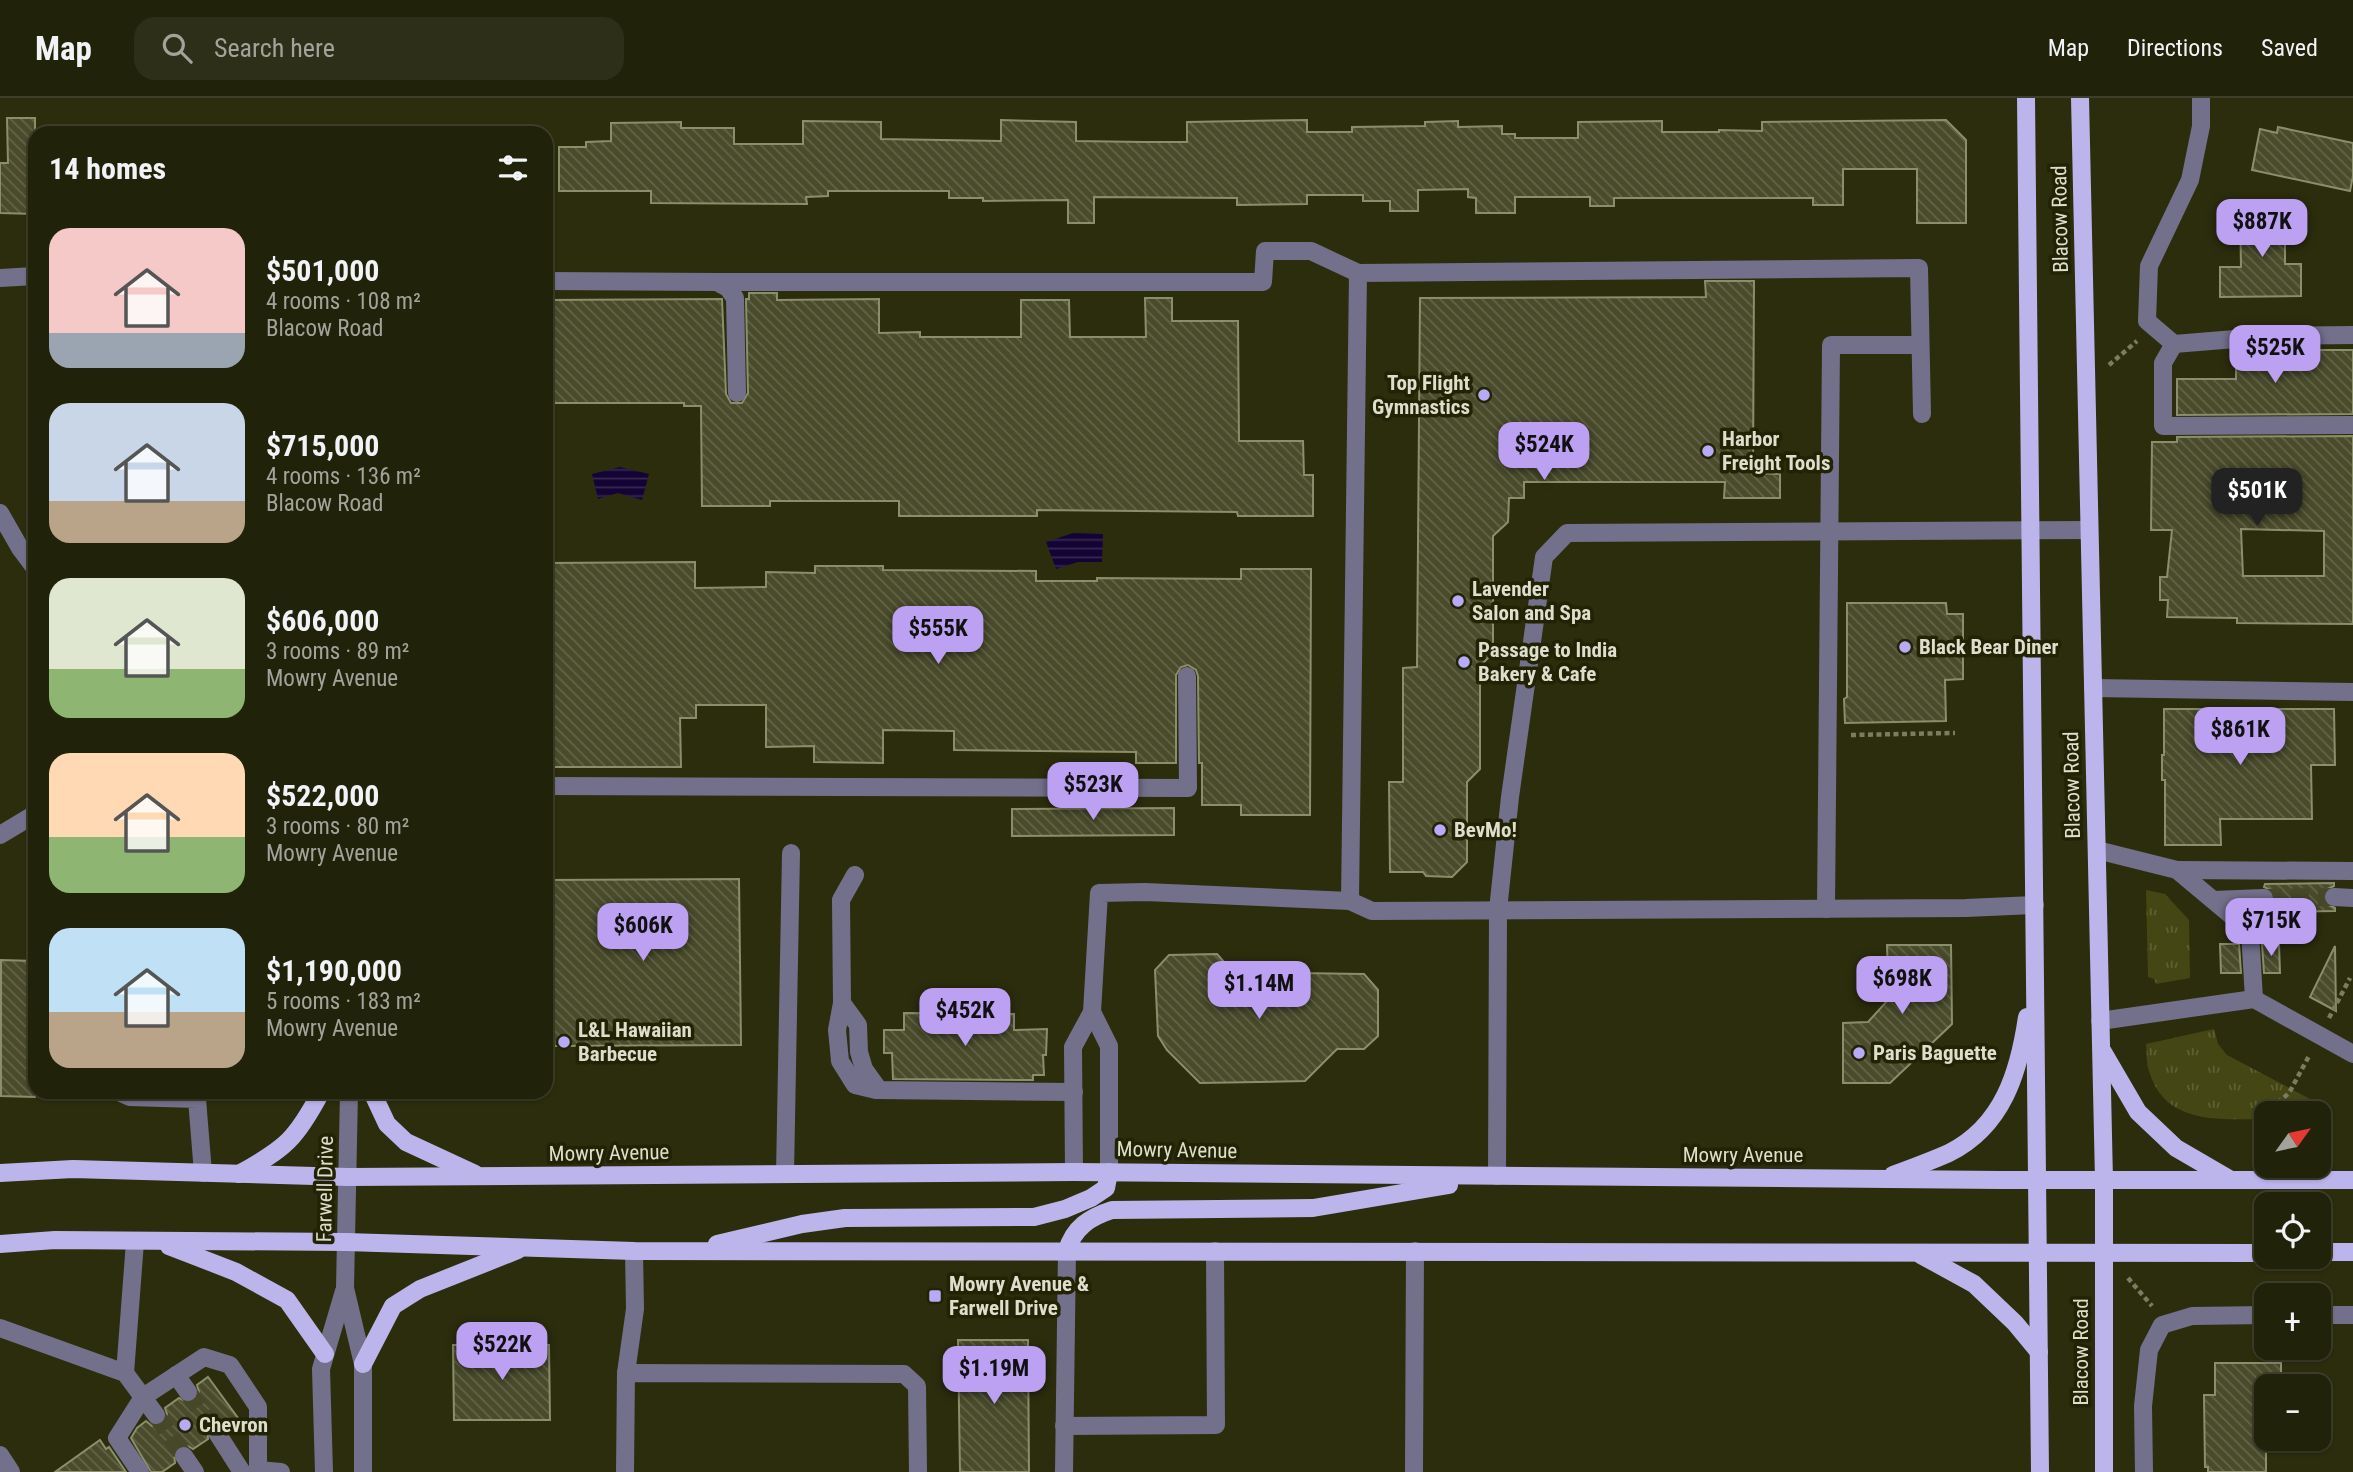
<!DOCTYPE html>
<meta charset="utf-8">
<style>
body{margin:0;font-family:"Roboto Condensed",sans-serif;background:#2d2f18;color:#f1f3f6;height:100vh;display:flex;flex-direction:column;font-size:26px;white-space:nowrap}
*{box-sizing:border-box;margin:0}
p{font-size:23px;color:#a2a49c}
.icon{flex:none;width:38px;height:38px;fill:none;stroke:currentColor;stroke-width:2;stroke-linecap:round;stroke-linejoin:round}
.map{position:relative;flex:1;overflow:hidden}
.sheet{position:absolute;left:28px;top:28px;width:525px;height:973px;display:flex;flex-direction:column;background:#21220a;border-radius:21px;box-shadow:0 2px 5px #0004,0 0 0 2px #3e3f2b}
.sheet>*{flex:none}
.needle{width:46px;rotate:57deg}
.fabs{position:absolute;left:2254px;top:1003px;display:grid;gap:14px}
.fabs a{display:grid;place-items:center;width:77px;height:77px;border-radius:14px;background:#21220a;box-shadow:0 2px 5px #0004,0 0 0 2px #3e3f2b;font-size:35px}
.price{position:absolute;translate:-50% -60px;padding:0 16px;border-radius:14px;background:#bca0f2;color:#111;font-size:23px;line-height:46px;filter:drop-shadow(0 2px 4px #0008)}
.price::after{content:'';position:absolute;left:50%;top:42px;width:21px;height:16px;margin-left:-10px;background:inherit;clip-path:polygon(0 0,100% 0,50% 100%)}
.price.on{background:#222;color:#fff}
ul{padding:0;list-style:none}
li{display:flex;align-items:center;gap:21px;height:175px;padding:0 21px}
li span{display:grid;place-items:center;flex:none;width:196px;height:140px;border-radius:21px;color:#555}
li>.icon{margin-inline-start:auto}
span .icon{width:84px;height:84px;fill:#fffc;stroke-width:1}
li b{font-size:30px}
h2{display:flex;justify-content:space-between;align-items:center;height:84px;padding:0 21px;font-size:30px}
header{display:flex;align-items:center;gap:42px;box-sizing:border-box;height:98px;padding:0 35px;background:#21220a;border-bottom:2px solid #3e3f2b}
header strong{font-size:33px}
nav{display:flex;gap:38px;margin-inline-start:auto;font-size:24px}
.search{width:490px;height:63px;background:#2d2f18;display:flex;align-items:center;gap:18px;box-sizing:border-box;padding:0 24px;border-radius:21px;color:#a2a49c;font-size:26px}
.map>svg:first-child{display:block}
.grass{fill:url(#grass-tufts)}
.water{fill:url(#water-rules)}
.building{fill:url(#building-back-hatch);stroke:#8b8e6b;stroke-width:2;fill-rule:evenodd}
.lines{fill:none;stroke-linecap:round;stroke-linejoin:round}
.minor-tunnel{stroke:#47482a;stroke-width:18;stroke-dasharray:18 9;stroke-linecap:butt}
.path{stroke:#7b7c62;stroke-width:4.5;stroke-dasharray:5 3.5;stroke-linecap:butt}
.minor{stroke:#73708b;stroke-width:18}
.major{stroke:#bcb5eb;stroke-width:18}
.poi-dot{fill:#b7abf8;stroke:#222304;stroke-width:2.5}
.labels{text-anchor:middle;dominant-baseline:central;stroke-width:7;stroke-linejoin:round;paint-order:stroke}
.street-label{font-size:21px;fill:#dddecc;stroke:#222304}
.poi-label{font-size:21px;font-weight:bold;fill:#dddecc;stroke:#222304;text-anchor:start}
</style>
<header>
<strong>Map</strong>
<div class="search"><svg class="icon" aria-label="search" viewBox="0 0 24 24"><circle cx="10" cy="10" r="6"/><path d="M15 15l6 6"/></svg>Search here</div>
<nav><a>Map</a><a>Directions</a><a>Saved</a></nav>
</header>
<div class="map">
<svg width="2353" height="1374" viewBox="0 0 2353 1374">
<defs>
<pattern id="grass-tufts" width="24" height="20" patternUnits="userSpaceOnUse" patternTransform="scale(1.75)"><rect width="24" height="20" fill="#444614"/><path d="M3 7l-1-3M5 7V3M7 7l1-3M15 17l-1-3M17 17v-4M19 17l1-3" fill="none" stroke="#5f6035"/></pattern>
<pattern id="water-rules" width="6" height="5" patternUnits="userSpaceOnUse" patternTransform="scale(1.75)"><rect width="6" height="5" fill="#140435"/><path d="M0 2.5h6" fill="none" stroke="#362851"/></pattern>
<pattern id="building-back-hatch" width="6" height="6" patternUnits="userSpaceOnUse" patternTransform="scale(1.75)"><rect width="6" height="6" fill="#494b2b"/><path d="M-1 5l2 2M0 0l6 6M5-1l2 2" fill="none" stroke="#636449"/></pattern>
</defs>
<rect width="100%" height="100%" fill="#2c2d0d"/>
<g class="grass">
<polygon points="2146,792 2165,796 2189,822 2190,880 2156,886 2154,881 2148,879"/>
<path d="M2214,931L2218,946L2227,957L2327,1010V1022H2319V1015H2266V1021C2221,1021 2165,1028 2149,973C2146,965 2147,954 2146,946Z"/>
</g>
<g class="water">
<polygon points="620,369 649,376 642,402 618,395 598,401 592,376"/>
<polygon points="1073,435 1103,436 1102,464 1078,464 1056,471 1046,444"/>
</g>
<g class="building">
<polygon points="7,20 35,20 35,116 0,115 0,65 8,65"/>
<polygon points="1001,22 1076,24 1076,43 1143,44 1187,44 1187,24 1307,22 1307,34 1352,34 1352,29 1425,28 1425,24 1458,23 1458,29 1502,28 1502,36 1515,36 1515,40 1578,40 1578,24 1662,23 1662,34 1719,34 1719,32 1762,33 1762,24 1946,22 1966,42 1966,125 1917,125 1917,71 1843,71 1843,107 1813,107 1813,100 1614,100 1614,108 1590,108 1590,99 1515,99 1515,115 1476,115 1476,100 1468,99 1468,91 1418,92 1418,113 1390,113 1390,103 1363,103 1363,97 1307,97 1307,106 1237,107 1237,100 1094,99 1094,125 1068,125 1068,102 983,103 983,100 949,100 949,93 828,93 828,98 806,99 807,106 651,105 651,93 559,93 559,49 586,49 586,44 611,43 611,25 681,24 681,30 734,30 734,46 803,46 803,23 881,24 881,41 1001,43"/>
<polygon points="2278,29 2353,45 2353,78 2350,93 2252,72 2260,31 2277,35"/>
<polygon points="2240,112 2285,112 2285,166 2301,166 2301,198 2220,199 2220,169 2241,169"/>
<polygon points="1705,183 1754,183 1753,375 1780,376 1780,400 1724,400 1725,384 1524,384 1524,400 1509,400 1508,424 1493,438 1493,555 1480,568 1480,671 1467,684 1467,764 1452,779 1426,778 1423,774 1390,774 1389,684 1403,684 1403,570 1417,569 1420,200 1706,199"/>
<polygon points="749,195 777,195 777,202 879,201 879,235 920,234 920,239 1021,239 1021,202 1069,202 1070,239 1146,239 1145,200 1172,200 1172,223 1238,223 1239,343 1303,343 1304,377 1313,377 1313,418 1238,418 1237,414 1037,412 1037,418 899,418 899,403 770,403 770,408 702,408 701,308 684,308 684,305 546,305 546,202 722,201 726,296 731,305 742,305 748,295 746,201 749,201"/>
<polygon points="2236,252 2353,252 2353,316 2177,317 2177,281 2236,281"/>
<path d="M2353,338V526L2237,525V520L2167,519L2168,502H2160V479H2167L2172,432H2151L2152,344H2177V339ZM2241,431L2324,433V478H2243Z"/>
<polygon points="695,464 695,490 766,489 766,474 815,475 815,468 883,468 883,472 1036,473 1036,483 1097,483 1097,480 1241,481 1241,471 1311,471 1310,717 1241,717 1241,707 1202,707 1202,665 1199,665 1198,578 1196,572 1188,567 1181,569 1176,577 1176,665 1136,665 1136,654 954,652 954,633 883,632 883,665 814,664 814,648 766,649 766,607 696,607 696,620 680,620 681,669 546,669 546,465"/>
<polygon points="1847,505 1946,505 1947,516 1963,516 1963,581 1945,582 1946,623 1845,625 1844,601 1847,599"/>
<polygon points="2164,611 2334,611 2335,667 2311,667 2312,721 2220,721 2221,747 2165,747 2165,682 2162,682 2162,657 2164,657"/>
<polygon points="1174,710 1174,737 1012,738 1012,711"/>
<polygon points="739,781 741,947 546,948 546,782"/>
<polygon points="2334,785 2334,788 2325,792 2323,799 2324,805 2335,810 2335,813 2265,814 2265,811 2274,806 2275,800 2273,793 2264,789 2265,786"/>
<polygon points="2220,846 2239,846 2241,875 2221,875"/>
<polygon points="2262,846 2279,846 2280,875 2264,875"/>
<polygon points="1887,847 1951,847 1952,926 1890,985 1843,985 1843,925 1868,924 1889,901"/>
<polygon points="2335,848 2336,913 2310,899"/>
<polygon points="1217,856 1231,872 1231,888 1284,888 1298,875 1364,876 1378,892 1378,938 1364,951 1337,951 1305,983 1200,985 1167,952 1158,938 1155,872 1169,857"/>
<polygon points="1,862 35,863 35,999 1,998"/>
<polygon points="904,915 1014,916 1014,932 1047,931 1046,957 1043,957 1044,977 1033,977 1033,982 893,981 892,955 884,955 884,932 904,932"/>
<polygon points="958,1242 1028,1242 1029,1374 960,1374"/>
<polygon points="453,1247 549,1247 550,1322 454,1322"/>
<polygon points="2215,1265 2281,1265 2281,1288 2266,1288 2266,1374 2208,1374 2208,1369 2205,1369 2204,1297 2215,1297"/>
<polygon points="208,1279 238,1320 226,1328 217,1324 211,1325 207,1330 208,1341 193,1351 188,1348 178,1348 174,1354 175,1365 162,1374 151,1374 131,1340 137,1330 146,1323 152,1328 163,1326 167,1316 165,1310 179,1300 188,1305 195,1303 199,1294 197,1287"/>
<polygon points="100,1342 106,1351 109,1349 126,1374 55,1374"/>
</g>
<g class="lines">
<g class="minor-tunnel">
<polyline points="2264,800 2334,799"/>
<polyline points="188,1294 217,1335"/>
<polyline points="156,1317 184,1358"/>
</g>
<g class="path">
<polyline points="2109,267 2137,243"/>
<polyline points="1851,637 1955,635"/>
<polyline points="2329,920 2350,880"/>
<polyline points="2280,1015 2281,1002 2289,995 2309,958"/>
<polyline points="2128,1180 2152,1208"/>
</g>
<g class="minor">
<polyline points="0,180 35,178"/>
<polyline points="546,183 717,184 728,190 735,200 737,295"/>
<polyline points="717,184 1263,184 1265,153 1311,153 1358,175"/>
<polyline points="2174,246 2163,265 2163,328 2353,327"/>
<polyline points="2174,246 2147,223 2149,168 2190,82 2201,28 2201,0"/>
<polyline points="2174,246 2272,238 2353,237"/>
<polyline points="0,415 20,450 35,470"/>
<polyline points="2093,590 2353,594"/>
<polyline points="546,688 1188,690 1187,578"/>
<polyline points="0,737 35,716"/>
<polyline points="2097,752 2177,772 2250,833 2254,901"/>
<polyline points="2177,772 2353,773"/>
<polyline points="855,777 841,802 842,905 837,932 840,963 855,987 876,992 1074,994"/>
<polyline points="2334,799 2353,800"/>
<polyline points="2213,802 2264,800"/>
<polyline points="1350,803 1358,175 1919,170 1922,316"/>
<polyline points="1826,811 1831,247 1920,247"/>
<polyline points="842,905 858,927 859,954 864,971 879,992"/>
<polyline points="1092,914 1109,948 1109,1074"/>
<polyline points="2100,923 2254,901 2353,956"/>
<polyline points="119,994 130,999 197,1001 203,1075"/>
<polyline points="349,994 345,1190 363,1266 363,1374"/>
<polyline points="1074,1074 1073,949 1092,914 1099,795 1145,794 1350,803 1372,813 1966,810 2035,807"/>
<polyline points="785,1076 791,755"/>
<polyline points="1497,1078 1498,812 1510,699 1544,459 1567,435 2089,432"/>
<polyline points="2319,1217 2353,1217"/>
<polyline points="0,1230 125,1275 156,1317"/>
<polyline points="125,1275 135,1144"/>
<polyline points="626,1275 635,1211 634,1153"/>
<polyline points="176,1277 188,1294"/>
<polyline points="1064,1328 1216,1327 1215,1153"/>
<polyline points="217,1335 242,1374"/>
<polyline points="0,1357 11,1374"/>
<polyline points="184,1358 195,1374"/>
<polyline points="140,1374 117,1340 143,1299 204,1259 230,1267 258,1309 258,1372 281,1374"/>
<polyline points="324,1374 321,1271 344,1193"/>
<polyline points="625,1374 626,1275 904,1276 917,1288 918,1374"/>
<polyline points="1064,1374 1067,1153"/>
<polyline points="1414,1374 1415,1153"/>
<polyline points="2144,1374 2143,1308 2149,1252 2162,1227 2192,1218 2266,1217"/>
</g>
<g class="major">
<polyline points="2026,0 2040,1374"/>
<polyline points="2080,0 2104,1082 2104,1374"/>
<polyline points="2103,954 2138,1014 2176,1050 2231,1082"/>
<polyline points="372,994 387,1026 406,1044 475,1076"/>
<polyline points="0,1075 73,1071 348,1079 1074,1074 2000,1082 2353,1082"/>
<path d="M239,1076C286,1050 296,1041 321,994"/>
<path d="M1893,1077C1912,1070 1931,1063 1949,1055C2003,1028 2019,974 2027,919"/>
<polyline points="0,1146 55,1142 346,1144 634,1153 2266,1155"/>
<polyline points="717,1146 802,1126 845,1120 1034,1119 1065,1111 1091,1100 1106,1090 1109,1074"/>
<polyline points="169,1148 236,1174 287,1202 325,1256"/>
<path d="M1067,1153C1073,1130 1090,1119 1112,1112L1313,1110L1449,1087"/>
<polyline points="2319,1154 2353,1154"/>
<polyline points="1921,1157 1974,1186 2015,1225 2039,1254"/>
<polyline points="363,1266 393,1208 420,1191 518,1152"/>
</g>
</g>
<g class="poi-dot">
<circle cx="1484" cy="297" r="7"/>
<circle cx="1708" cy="353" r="7"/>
<circle cx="1458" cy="503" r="7"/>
<circle cx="1905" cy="549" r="7"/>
<circle cx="1464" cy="564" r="7"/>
<circle cx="1440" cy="732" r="7"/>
<circle cx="564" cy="944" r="7"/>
<circle cx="1859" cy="955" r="7"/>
<rect x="928" y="1191" width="14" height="14" rx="3.5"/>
<circle cx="185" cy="1327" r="7"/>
</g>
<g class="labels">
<g class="street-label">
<text transform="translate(2060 121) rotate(-91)">Blacow Road</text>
<text transform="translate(2072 687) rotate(-91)">Blacow Road</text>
<text transform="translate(1177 1052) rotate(1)">Mowry Avenue</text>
<text transform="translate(609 1055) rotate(-1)">Mowry Avenue</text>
<text x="1743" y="1057">Mowry Avenue</text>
<text transform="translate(325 1091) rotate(-89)">Farwell Drive</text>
<text transform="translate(2081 1254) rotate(-90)">Blacow Road</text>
</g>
<g class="poi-label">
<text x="1470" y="285" text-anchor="end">Top Flight<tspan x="1470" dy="24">Gymnastics</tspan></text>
<text x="1722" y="341">Harbor<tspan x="1722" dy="24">Freight Tools</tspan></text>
<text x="1472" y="491">Lavender<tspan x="1472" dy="24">Salon and Spa</tspan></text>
<text x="1919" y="549">Black Bear Diner</text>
<text x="1478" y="552">Passage to India<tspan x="1478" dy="24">Bakery &amp; Cafe</tspan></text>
<text x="1454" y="732">BevMo!</text>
<text x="578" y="932">L&amp;L Hawaiian<tspan x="578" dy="24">Barbecue</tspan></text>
<text x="1873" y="955">Paris Baguette</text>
<text x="949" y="1186">Mowry Avenue &amp;<tspan x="949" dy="24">Farwell Drive</tspan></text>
<text x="199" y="1327">Chevron</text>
</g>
</g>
</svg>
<div class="fabs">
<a><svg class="needle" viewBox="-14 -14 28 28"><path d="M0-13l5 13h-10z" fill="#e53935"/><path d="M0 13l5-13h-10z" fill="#a2a49c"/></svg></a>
<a><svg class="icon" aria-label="locate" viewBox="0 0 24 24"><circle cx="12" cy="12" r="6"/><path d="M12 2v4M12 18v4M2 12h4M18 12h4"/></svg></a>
<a>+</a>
<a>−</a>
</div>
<b class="price" style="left:2262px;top:161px">$887K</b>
<b class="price" style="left:2275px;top:287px">$525K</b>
<b class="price" style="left:1544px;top:384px">$524K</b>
<b class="price on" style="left:2257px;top:430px">$501K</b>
<b class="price" style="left:938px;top:568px">$555K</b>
<b class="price" style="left:2240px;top:669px">$861K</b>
<b class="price" style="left:1093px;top:724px">$523K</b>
<b class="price" style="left:2271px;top:860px">$715K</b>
<b class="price" style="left:643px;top:865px">$606K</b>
<b class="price" style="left:1902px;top:918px">$698K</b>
<b class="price" style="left:1259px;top:923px">$1.14M</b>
<b class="price" style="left:965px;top:950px">$452K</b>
<b class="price" style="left:502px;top:1284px">$522K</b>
<b class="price" style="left:994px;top:1308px">$1.19M</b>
<section class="sheet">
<h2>14 homes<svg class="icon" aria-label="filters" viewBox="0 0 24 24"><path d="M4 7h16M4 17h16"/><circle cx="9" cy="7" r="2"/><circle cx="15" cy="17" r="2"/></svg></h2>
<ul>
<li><span style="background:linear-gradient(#f6c9c9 75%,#9aa5b1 0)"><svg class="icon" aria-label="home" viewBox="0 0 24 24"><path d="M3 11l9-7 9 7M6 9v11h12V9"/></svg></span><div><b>$501,000</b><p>4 rooms · 108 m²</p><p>Blacow Road</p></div></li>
<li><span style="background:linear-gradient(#c9d6e8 70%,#b9a48a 0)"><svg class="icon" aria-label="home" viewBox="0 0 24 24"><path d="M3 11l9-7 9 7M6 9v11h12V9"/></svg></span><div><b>$715,000</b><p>4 rooms · 136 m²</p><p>Blacow Road</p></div></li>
<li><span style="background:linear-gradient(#dfe7d0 65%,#8fb573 0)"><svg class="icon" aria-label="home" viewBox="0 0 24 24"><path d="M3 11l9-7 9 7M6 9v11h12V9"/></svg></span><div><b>$606,000</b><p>3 rooms · 89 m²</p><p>Mowry Avenue</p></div></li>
<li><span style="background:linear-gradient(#ffd9b3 60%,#8fb573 0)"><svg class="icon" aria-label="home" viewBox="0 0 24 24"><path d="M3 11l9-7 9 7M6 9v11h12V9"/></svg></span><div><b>$522,000</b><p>3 rooms · 80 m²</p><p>Mowry Avenue</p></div></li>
<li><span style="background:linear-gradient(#bfe0f5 60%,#b9a48a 0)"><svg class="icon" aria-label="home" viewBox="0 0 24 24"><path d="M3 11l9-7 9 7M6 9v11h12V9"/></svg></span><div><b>$1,190,000</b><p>5 rooms · 183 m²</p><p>Mowry Avenue</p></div></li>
</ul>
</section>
</div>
